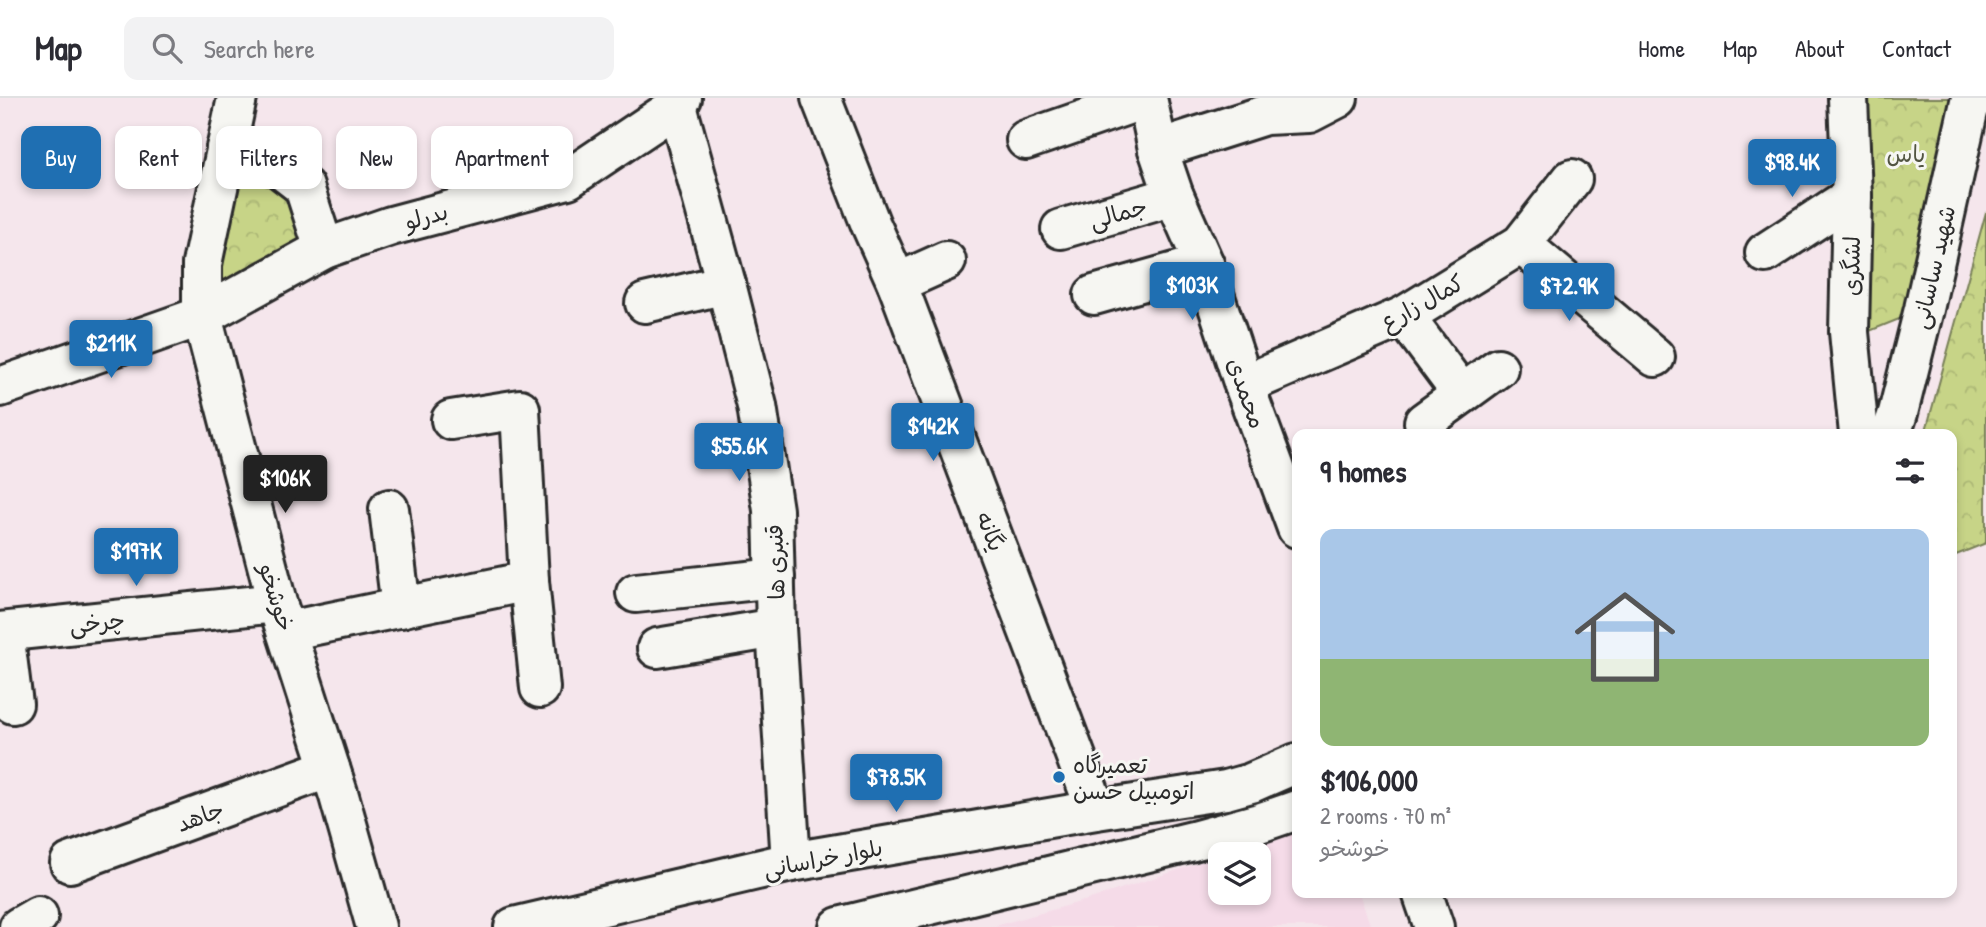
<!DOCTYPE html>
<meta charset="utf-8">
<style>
body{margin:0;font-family:"Patrick Hand","Playpen Sans Arabic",sans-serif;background:#f2f2f3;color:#2b2b33;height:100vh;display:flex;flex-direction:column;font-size:26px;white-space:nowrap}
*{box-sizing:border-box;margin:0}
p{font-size:23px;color:#7c7c81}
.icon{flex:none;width:38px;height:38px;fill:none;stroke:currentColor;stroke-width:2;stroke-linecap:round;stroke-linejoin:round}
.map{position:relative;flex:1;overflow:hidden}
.sheet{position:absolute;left:1292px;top:331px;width:665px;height:469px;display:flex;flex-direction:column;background:#fff;border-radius:14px;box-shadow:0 4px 10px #0003}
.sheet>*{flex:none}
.guide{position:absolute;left:21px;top:28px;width:665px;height:63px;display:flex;gap:14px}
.buttons{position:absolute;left:1208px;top:744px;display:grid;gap:14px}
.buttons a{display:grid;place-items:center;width:63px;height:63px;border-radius:14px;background:#fff;box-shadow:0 4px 10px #0003;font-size:35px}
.price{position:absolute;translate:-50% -60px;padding:0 16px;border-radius:7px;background:#1f6fb2;color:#fff;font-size:23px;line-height:46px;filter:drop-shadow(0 2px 4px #0008)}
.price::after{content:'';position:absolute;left:50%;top:42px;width:21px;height:16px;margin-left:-10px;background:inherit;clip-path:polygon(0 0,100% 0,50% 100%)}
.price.current{background:#222;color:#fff}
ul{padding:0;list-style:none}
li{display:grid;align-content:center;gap:14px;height:371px;padding:0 28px}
li span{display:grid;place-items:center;height:217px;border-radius:14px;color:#555}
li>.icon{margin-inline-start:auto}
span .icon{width:126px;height:126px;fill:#fffc;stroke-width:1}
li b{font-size:30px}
h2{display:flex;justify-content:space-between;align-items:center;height:84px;padding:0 28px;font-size:30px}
.pill{padding:0 24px;border-radius:14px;background:#fff;box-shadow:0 4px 10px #0003;font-size:24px;line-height:63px}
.pill.current{background:#1f6fb2;color:#fff}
header{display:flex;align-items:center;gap:42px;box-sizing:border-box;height:98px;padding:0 35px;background:#fff;border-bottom:2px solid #e1e1e2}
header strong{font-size:33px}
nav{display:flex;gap:38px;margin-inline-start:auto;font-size:24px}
.search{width:490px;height:63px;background:#f2f2f3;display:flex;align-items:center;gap:18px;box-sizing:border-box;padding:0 24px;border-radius:14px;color:#7c7c81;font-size:26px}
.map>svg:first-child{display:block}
.built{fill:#f5dbe8}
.park{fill:url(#park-crowns);stroke:#798059;stroke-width:2}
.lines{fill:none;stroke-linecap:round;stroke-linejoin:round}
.minor-casing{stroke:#2b2b2b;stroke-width:44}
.minor{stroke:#f6f6f2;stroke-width:38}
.poi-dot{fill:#1f6fb2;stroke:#f6f6f2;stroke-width:2.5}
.labels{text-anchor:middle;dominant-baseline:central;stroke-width:6;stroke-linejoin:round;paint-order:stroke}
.park-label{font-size:23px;fill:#525542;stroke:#f6f6f2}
.street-label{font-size:23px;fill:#2b2b2b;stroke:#f6f6f2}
.poi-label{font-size:23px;fill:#2b2b2b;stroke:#f6f6f2;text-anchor:start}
</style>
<header>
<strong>Map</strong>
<div class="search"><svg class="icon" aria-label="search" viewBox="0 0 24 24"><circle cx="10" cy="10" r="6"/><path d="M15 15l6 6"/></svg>Search here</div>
<nav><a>Home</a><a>Map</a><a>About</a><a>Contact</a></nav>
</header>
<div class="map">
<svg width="1986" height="829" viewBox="0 0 1986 829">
<defs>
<pattern id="park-crowns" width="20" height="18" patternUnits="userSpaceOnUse" patternTransform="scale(1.75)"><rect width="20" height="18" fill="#c7d487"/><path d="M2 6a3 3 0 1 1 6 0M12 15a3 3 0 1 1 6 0" fill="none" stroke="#abb675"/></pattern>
</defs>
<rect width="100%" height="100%" fill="#f5e6ec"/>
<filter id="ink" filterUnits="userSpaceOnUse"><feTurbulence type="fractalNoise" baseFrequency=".0143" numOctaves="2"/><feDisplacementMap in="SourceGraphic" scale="14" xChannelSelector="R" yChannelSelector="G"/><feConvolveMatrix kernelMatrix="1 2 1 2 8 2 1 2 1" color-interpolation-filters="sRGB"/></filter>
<g filter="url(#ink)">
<polygon class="built" points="1292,734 1297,736 1297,794 1359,795 1371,829 991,829 1087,802 1220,758 1220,794 1258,794 1258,756 1225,756"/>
<g class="park">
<polygon points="1858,0 1971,0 1924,211 1867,234"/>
<polygon points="226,50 273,65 324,151 202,218"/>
<polygon points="1986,114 1986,445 1951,459 1951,336 1925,336"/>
</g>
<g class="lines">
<g class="minor-casing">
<g id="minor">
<polyline points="237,0 202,166 202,218 277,505 339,698 376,829"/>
<polyline points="821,0 871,127 897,185 1096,712"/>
<polyline points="1147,0 1158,51 1174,98 1204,166 1244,287 1297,430"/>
<polyline points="1848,0 1852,98 1849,234 1859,336"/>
<polyline points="677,8 726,186 757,308 773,412 776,530 791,764"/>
<polyline points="1026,42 1147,0"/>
<polyline points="226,50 273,65 304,89 324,151"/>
<polyline points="1158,51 1265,17 1309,15 1338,0"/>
<polyline points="1061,131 1174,98"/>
<polyline points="1521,146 1655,259"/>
<polyline points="1765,155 1852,98"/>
<polyline points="897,185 946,163"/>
<polyline points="1094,197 1204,166"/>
<polyline points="645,205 726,186"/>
<polyline points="1404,218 1462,296"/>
<polyline points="1244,287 1404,218 1521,146 1572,81"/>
<polyline points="0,289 202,218 324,151 391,128 568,81 677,8 682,0"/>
<polyline points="451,322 520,311 529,483 540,590"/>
<polyline points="1424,324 1498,270"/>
<polyline points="1891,336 1898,315 1924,211 1971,0"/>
<polyline points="389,411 401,510"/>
<polyline points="636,495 775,480"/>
<polyline points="287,533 529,483"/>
<polyline points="0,534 277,505"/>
<polyline points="4,534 13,606"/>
<polyline points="657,550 776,530"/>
<polyline points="70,765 330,670"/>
<polyline points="1422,794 1434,829"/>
<polyline points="19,829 38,818"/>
<polyline points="514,829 791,764 1096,712 1226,692 1251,685 1297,665"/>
<polyline points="839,829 1193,743 1259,725 1297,712"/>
</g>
</g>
<use href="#minor" class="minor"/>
</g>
</g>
<circle class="poi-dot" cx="1059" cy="679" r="7"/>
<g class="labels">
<g class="park-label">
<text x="1906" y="55">یاس</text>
</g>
<g class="street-label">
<text transform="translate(1118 115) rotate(-16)">جمالی</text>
<text transform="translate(426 118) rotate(-15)">بدرلو</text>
<text transform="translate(1851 168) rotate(-89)">لشگری</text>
<text transform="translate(1933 169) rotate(-77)">شهید ساسانی</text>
<text transform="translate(1422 204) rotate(-29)">کمال زارع</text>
<text transform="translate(1247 295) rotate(71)">محمدی</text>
<text transform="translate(991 433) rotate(69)">یگانه</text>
<text transform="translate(775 464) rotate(-92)">قنبری ها</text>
<text transform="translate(277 499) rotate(73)">خوشخو</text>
<text transform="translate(97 524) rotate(-6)">چرخی</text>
<text transform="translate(200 718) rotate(-20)">جاهد</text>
<text transform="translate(823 760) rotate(-11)">بلوار خراسانی</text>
</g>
<g class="poi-label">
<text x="1073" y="666">تعمیرگاه<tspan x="1073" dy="26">اتومبیل حسن</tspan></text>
</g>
</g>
</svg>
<div class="buttons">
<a><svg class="icon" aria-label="layers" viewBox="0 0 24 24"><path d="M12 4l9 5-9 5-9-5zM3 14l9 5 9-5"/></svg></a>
</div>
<b class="price" style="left:1792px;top:101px">$98.4K</b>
<b class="price" style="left:1192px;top:224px">$103K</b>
<b class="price" style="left:1569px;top:225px">$72.9K</b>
<b class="price" style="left:111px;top:282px">$211K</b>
<b class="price" style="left:933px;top:365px">$142K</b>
<b class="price" style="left:739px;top:385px">$55.6K</b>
<b class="price current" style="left:285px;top:417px">$106K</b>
<b class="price" style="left:136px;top:490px">$197K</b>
<b class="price" style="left:896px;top:716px">$78.5K</b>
<div class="guide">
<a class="pill current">Buy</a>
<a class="pill">Rent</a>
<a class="pill">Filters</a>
<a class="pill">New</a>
<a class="pill">Apartment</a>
</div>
<section class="sheet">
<h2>9 homes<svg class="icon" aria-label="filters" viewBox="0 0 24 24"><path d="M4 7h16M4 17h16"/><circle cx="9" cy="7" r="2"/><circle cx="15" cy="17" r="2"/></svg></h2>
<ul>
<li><span style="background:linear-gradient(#a9c7e8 60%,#8fb573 0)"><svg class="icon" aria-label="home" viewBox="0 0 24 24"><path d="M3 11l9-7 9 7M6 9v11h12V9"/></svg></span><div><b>$106,000</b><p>2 rooms · 70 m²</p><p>خوشخو</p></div></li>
</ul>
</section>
</div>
